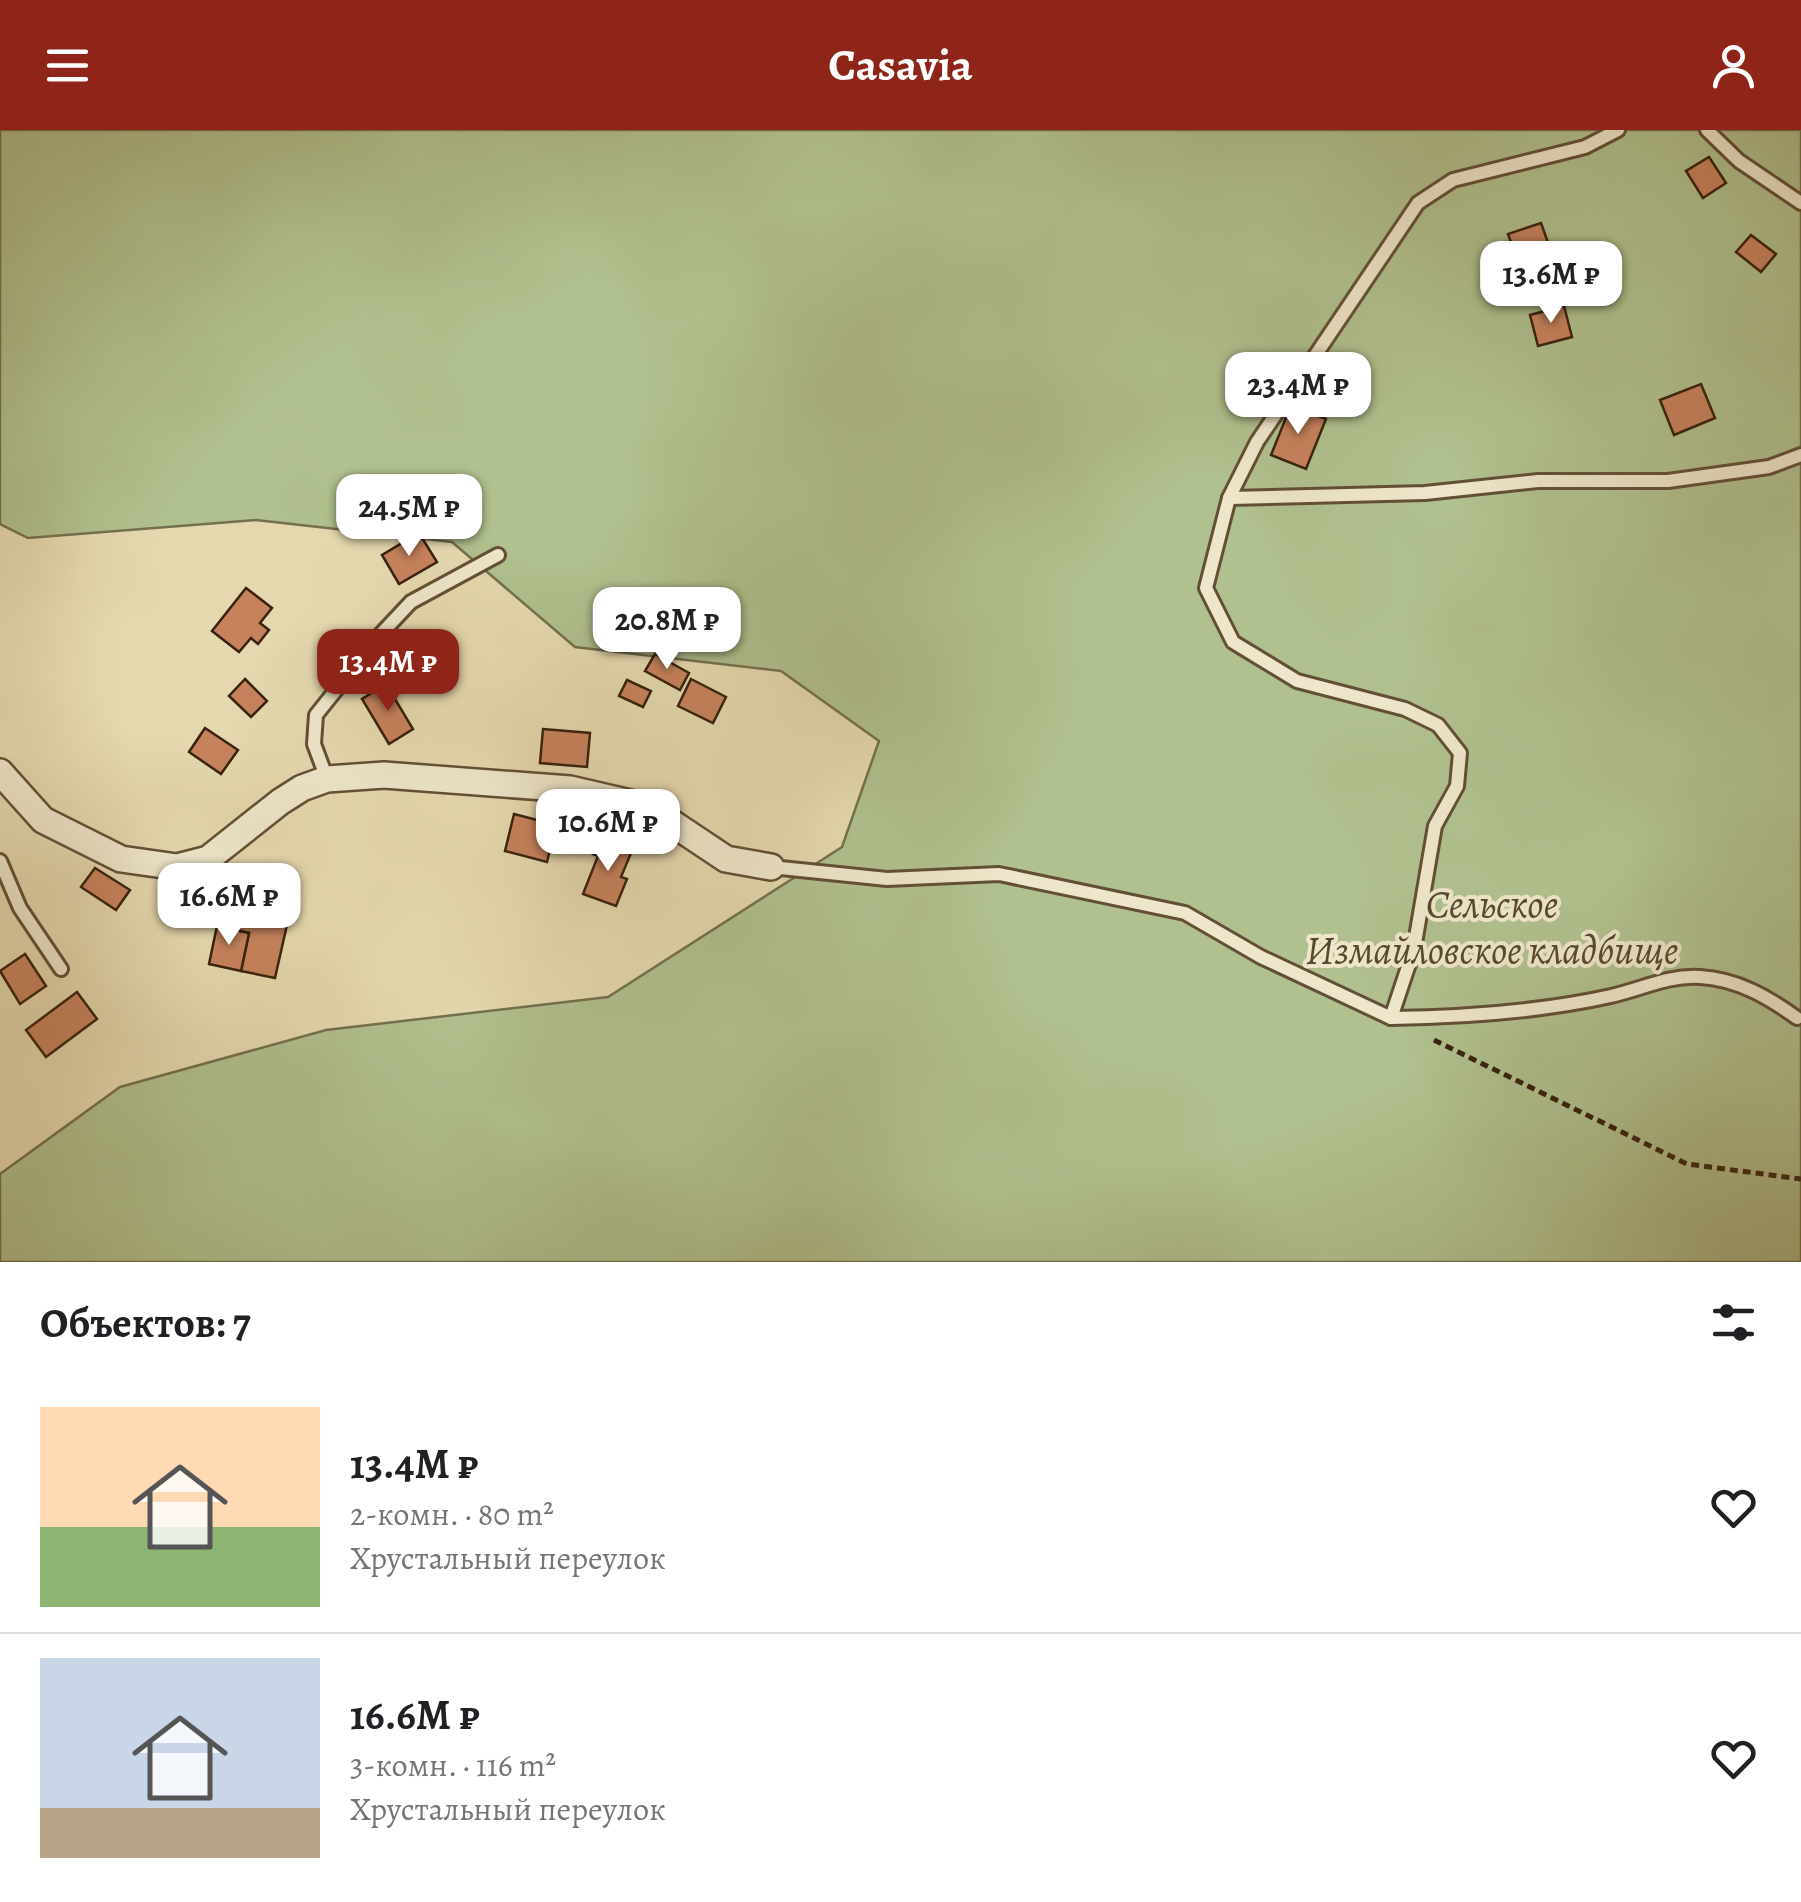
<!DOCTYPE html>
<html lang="ru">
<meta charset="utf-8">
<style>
body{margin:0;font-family:Alegreya,serif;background:#f6f6f6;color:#202124;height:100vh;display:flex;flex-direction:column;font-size:38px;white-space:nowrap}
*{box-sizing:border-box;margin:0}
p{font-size:32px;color:#757577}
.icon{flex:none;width:55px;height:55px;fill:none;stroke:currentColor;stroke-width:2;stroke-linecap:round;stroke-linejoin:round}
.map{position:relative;height:1132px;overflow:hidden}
.side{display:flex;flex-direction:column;background:#fff;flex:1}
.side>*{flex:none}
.price{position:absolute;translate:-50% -85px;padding:0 22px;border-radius:20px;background:#fff;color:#222;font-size:32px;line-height:65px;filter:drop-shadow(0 2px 5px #0008)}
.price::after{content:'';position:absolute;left:50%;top:60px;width:30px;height:22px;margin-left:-15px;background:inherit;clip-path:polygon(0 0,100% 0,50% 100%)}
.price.selected{background:#8f2418;color:#fff}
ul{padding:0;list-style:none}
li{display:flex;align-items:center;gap:30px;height:250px;padding:0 40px}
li+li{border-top:2px solid #e0e0e0}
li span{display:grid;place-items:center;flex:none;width:280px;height:200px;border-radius:0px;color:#555}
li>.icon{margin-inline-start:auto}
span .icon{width:120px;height:120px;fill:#fffc;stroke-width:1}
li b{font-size:42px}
h2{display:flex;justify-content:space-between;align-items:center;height:120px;padding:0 40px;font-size:42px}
header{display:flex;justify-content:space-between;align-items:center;height:130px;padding:0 40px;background:#8f2418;color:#fff;font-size:45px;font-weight:600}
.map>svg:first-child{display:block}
.green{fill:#b0c08e;stroke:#74704e;stroke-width:2.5}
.building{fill:#c6825d;stroke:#38210e;stroke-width:2.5}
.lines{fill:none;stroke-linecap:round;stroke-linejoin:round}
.lane-casing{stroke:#634f36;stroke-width:18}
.street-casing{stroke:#634f36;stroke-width:30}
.path{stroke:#38210e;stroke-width:5;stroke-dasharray:8 5;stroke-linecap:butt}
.lane{stroke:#eee6ca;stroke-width:12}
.street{stroke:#eee6ca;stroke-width:25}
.labels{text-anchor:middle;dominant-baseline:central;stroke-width:8;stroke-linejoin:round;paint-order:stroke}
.park-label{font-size:40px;font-style:italic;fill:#56492e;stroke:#eee6ca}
</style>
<header><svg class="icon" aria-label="menu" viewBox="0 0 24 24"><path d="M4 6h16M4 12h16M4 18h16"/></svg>Casavia<svg class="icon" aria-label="person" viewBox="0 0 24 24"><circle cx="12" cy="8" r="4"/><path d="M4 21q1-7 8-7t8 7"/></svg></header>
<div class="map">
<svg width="1801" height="1132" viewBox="0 0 1801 1132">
<rect width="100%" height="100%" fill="#e5d8ae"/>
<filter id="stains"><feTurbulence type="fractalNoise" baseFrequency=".002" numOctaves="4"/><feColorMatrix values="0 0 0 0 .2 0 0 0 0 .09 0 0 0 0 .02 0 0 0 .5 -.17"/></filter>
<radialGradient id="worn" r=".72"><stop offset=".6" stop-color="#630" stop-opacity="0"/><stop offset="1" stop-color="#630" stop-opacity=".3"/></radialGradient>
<polygon class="green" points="0,0 1801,0 1801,1132 0,1132 0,1044 120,957 326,900 608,867 842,717 879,611 781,541 575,517 452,412 256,390 28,408 0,394"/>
<g class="building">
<polygon points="1709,27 1726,53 1703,68 1686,41"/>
<polygon points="1541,93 1551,121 1518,132 1508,104"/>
<polygon points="1751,105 1776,124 1761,142 1736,122"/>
<polygon points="1564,176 1572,207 1538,216 1530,185"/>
<polygon points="1701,254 1715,288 1674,305 1660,270"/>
<polygon points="1291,275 1326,289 1306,339 1271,325"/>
<polygon points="419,403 437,432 399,454 382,425"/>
<polygon points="246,458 272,478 260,493 269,500 258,514 251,508 239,522 212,501"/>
<polygon points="655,524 689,543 680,560 645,541"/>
<polygon points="245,549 267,571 251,587 229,566"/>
<polygon points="691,549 726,567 713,593 678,576"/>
<polygon points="627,550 651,561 643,577 619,566"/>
<polygon points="386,554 413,599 389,614 362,569"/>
<polygon points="205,598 238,620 221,644 189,622"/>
<polygon points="543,599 590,603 587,637 540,633"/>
<polygon points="514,684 556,695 547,732 505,721"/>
<polygon points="599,711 631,723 621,747 627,749 616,776 583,764 598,726 593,724"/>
<polygon points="95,738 130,760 116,780 81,757"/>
<polygon points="224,763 291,777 275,848 241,841 249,803 217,796"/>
<polygon points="217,796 249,803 241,841 209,834"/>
<polygon points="25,824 46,856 20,874 0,841"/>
<polygon points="77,862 97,889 46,927 26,900"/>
</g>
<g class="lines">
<g class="lane-casing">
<g id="lane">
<path d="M1618,0L1585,17L1453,50L1418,73L1257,312L1229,368L1206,458L1233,512L1297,551L1405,579L1438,595L1460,623L1457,656L1435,696L1414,819L1391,888C1464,887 1539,882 1611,866C1642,859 1668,845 1700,847C1737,849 1768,867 1797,888"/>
<polyline points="1707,0 1739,31 1801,73"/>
<polyline points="1229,368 1425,363 1538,351 1668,351 1769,337 1801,325"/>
<polyline points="327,649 314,614 316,585 380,505 411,472 498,425"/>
<polyline points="0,731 20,778 61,839"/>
<polyline points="771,737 887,749 999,744 1185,783 1261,827 1391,888"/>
</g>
</g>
<g class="street-casing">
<polyline id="street" points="0,642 43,690 121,729 177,737 208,729 280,672 302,658 327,649 384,645 570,659 648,677 726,729 771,737"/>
</g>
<polyline class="path" points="1434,910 1687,1034 1801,1049"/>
<use href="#lane" class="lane"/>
<use href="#street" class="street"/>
</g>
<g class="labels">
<g class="park-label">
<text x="1492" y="774">Сельское<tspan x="1492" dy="46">Измайловское кладбище</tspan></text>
</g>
</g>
<rect width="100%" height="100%" filter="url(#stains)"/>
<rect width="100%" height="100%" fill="url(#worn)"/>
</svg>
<b class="price" style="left:1551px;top:196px">13.6M ₽</b>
<b class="price" style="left:1298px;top:307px">23.4M ₽</b>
<b class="price" style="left:409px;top:429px">24.5M ₽</b>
<b class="price" style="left:667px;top:542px">20.8M ₽</b>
<b class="price selected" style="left:388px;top:584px">13.4M ₽</b>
<b class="price" style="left:608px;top:744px">10.6M ₽</b>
<b class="price" style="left:229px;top:818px">16.6M ₽</b>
</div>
<section class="side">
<h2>Объектов: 7<svg class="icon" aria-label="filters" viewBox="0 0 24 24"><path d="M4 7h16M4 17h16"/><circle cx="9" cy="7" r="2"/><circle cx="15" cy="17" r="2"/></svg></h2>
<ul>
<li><span style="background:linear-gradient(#ffd9b3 60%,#8fb573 0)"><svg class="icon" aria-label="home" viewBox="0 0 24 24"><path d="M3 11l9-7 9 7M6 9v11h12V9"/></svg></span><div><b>13.4M ₽</b><p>2-комн. · 80 m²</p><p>Хрустальный переулок</p></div><svg class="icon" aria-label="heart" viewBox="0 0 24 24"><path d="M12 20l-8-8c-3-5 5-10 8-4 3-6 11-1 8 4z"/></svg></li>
<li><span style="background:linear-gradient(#c9d6e8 75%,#b9a48a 0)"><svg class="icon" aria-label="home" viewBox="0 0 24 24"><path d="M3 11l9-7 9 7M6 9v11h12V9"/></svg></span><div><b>16.6M ₽</b><p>3-комн. · 116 m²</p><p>Хрустальный переулок</p></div><svg class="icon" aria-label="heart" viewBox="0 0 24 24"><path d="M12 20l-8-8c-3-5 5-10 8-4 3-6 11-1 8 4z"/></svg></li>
</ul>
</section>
